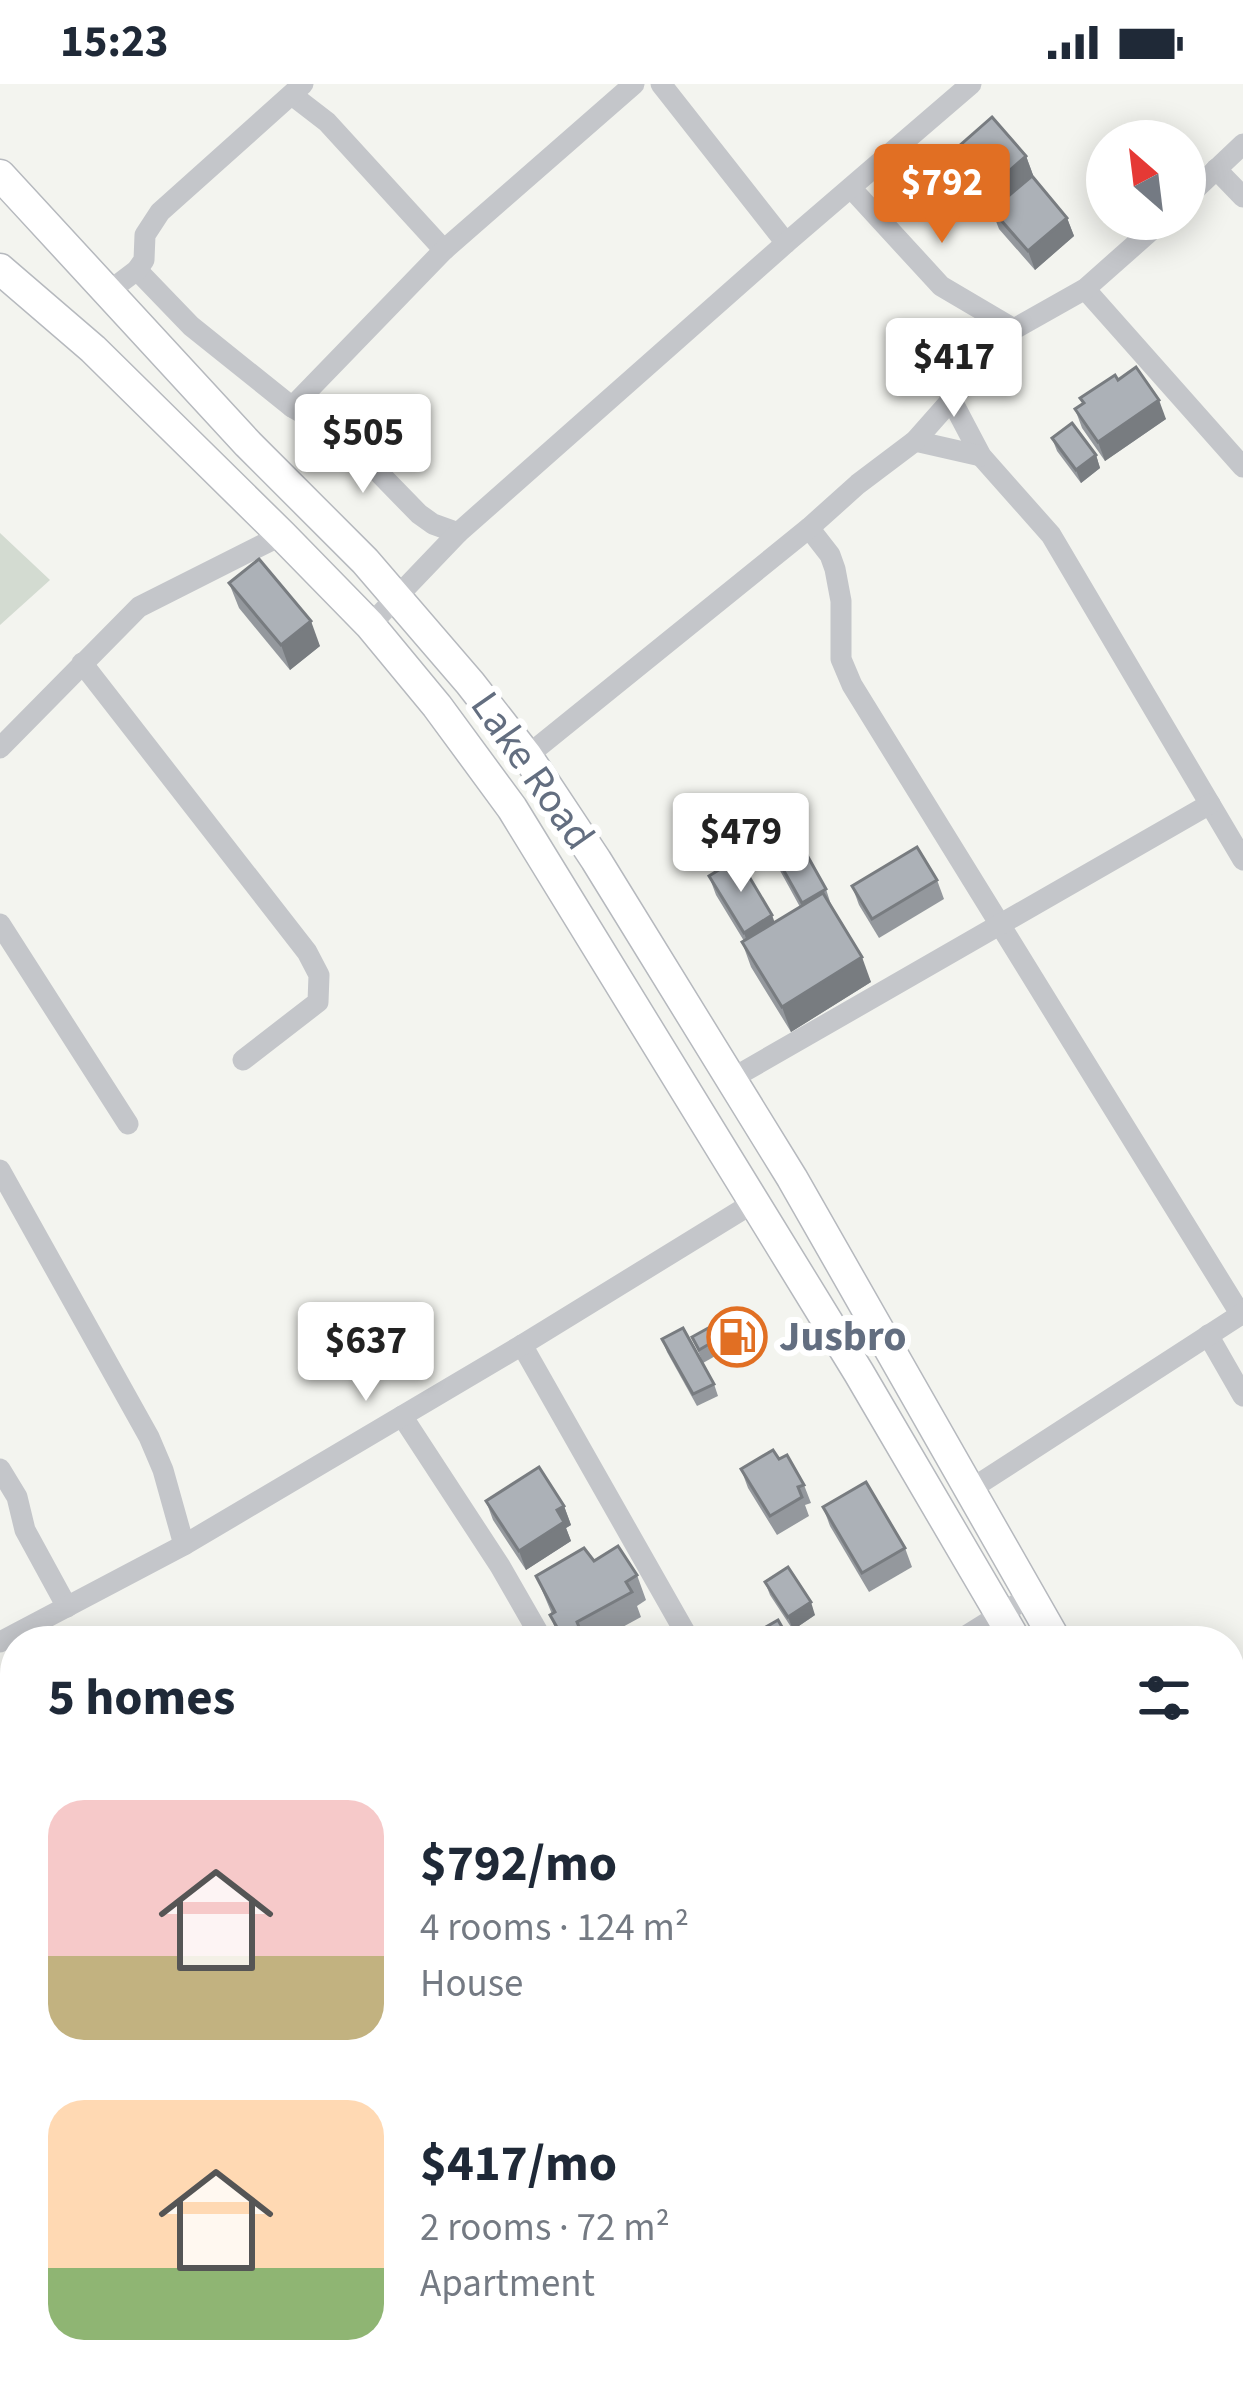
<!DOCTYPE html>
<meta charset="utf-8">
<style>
body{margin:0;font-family:"Source Sans 3",sans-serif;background:#f6f6f7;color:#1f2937;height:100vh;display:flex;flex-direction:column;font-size:45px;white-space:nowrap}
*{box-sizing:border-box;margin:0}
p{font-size:39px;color:#747a83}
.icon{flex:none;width:66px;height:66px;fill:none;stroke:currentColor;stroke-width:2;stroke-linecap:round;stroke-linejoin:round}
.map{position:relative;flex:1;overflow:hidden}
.sheet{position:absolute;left:0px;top:1542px;width:1245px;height:771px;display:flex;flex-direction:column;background:#fff;border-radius:48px 48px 0 0;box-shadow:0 6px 30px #0003}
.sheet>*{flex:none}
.needle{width:78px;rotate:332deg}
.controls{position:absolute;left:1086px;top:36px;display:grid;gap:24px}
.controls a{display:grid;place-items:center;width:120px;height:120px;border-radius:50%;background:#fff;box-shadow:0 6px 30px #0003;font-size:60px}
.price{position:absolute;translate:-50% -102px;padding:0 27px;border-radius:12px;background:#fff;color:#222;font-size:39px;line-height:78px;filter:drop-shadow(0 3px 6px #0008)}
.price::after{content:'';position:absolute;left:50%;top:72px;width:36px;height:27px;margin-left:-18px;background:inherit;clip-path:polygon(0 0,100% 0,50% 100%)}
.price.on{background:#e16f23;color:#fff}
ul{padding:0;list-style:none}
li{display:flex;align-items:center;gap:36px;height:300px;padding:0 48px}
li span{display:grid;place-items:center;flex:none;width:336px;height:240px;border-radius:36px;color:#555}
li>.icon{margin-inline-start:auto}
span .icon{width:144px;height:144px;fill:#fffc;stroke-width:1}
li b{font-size:51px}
h2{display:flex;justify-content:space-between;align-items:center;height:144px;padding:0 48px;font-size:51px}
.status{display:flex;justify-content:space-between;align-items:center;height:84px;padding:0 60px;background:#fff;direction:ltr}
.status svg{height:33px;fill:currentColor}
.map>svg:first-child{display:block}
.green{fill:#d3dbd1}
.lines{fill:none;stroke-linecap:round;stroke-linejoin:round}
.secondary-casing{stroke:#b6b9be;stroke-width:33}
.street{stroke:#c4c6ca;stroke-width:21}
.secondary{stroke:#fff;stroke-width:30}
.wall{fill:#94989d}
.shaded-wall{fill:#787c80}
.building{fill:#acb1b7;stroke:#787c80;stroke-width:3}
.labels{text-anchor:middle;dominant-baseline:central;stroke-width:12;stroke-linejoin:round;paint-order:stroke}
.street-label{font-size:42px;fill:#636e80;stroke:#fff}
.poi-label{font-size:42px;font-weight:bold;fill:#636e80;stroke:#fff;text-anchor:start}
</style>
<div class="status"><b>15:23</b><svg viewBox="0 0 49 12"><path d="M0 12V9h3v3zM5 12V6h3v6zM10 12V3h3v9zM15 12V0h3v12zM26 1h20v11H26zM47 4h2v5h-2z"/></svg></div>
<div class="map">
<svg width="1243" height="2312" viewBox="0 0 1243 2312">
<rect width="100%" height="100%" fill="#f3f4ef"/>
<g class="green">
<polygon points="0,449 50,496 0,541"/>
<polygon points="960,2298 1098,2298 1069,2312 966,2312"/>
</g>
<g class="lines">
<g class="secondary-casing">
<g id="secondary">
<polyline points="0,91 248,360 365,477 470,599 527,672 596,776 792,1094 1056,1557"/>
<polyline points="0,185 93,265 282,451 370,541 437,622 512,724 859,1289 1016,1557"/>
<polyline points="1230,1853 1243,1874"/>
<polyline points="1230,1917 1243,1938"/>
</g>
</g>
<g class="street">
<polyline points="661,0 786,159"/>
<polyline points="292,11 327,38 444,166"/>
<polyline points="1216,85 1243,113"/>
<polyline points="851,104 941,202 1014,245"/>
<polyline points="1185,115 1243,60"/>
<polyline points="137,186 191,242 292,323 343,352 419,430 433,440 458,449"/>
<polyline points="1085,205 1243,383"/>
<polyline points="108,208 137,186 144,176 145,151 160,128 303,0"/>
<polyline points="952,317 981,372 1051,451 1243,776"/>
<polyline points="292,323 444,166 634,0"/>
<polyline points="915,357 981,372"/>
<polyline points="809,444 830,471 835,485 841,517 841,575 852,601 1241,1231"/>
<polyline points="370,541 458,449 786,159 971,0"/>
<polyline points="82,579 307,868 319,891 318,918 243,976"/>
<polyline points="0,664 139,523 282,451"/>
<polyline points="527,672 809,444 858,400 915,357 1014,245 1085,205 1164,135"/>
<polyline points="0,840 128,1040"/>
<polyline points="731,995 1210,720"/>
<polyline points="0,1086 149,1353 163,1386 184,1461"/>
<polyline points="1208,1251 1243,1312"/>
<polyline points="522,1261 690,1557"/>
<polyline points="402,1332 500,1482 543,1557"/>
<polyline points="0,1385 17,1413 25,1446 67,1523"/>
<polyline points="968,1407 1243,1229"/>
<polyline points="958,1557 1030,1512"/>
<polyline points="0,1558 184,1461 522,1261 753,1119"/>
<polyline points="0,1634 15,1657"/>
<polyline points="1230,1718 1243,1710"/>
<polyline points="0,1924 15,1948"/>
<polyline points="0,2137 15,2130"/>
<polyline points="1230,2289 1243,2282"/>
<polyline points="918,2298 926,2312"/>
<polyline points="171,2312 186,2298"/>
<polyline points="578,2312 606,2298"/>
<polyline points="1191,2312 1215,2298"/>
</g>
<use href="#secondary" class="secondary"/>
</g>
<g class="wall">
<polygon points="949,71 1026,72 1033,91 1012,110 1067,134 1074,152 1035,186 999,145 992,127 990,129 956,90"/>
<polygon points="1118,296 1166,335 1105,377 1082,344 1075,325 1083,320 1080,314"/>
<polygon points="1052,354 1096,371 1100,384 1081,399 1057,367"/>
<polygon points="229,499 320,562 290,586 239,524"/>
<polygon points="765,753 826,805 832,824 871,898 791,948 751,883 742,858 744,857 716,811 709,792 775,838 800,823 772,772"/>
<polygon points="937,796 944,815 879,854 859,821 852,802"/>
<polygon points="728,1249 733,1262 703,1279 692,1253"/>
<polygon points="662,1255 714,1300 718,1312 697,1322 667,1268"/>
<polygon points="779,1375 804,1401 811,1419 805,1421 809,1432 777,1451 748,1404 741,1385"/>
<polygon points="486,1417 564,1422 571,1441 566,1444 571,1457 526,1486 493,1436"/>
<polygon points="823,1423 905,1464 912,1483 869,1508 830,1442"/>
<polygon points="594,1477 637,1491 646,1516 637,1522 641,1533 597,1557 560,1557 550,1531 552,1530 536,1492"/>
<polygon points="765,1498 815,1531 793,1546 770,1511"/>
<polygon points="1230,2109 1243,2135 1243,2175 1230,2181"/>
<polygon points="1243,2209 1243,2269 1230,2275 1230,2214"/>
<polygon points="502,2298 569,2298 540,2312 509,2312"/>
</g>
<g class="shaded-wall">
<polygon points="1026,72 1033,91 990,129 983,110"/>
<polygon points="1067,134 1074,152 1035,186 1028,167"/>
<polygon points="1159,316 1166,335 1105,377 1098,358"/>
<polygon points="1096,371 1100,384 1081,399 1076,386"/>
<polygon points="311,537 320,562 290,586 281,561"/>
<polygon points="772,831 779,850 751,868 744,849"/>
<polygon points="862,873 871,898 791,948 782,923"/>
<polygon points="564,1422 571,1441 566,1444 571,1457 526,1486 519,1467 557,1426"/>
<polygon points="811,1518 815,1531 793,1546 788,1533"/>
</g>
<g class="building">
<polygon points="992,33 1026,72 983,110 949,71"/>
<polygon points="1032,92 1067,134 1028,167 992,126"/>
<polygon points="1136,283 1159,316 1098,358 1075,325 1084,319 1080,314 1115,291 1118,296"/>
<polygon points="1072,339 1096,371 1076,386 1052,354"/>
<polygon points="259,475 311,537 281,561 229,499"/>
<polygon points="789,739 826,805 802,819 765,753"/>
<polygon points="917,763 937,796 872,835 852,802"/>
<polygon points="738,774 772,831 744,849 709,792"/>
<polygon points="823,809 862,873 782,923 742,858"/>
<polygon points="721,1237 728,1249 699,1266 692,1253"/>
<polygon points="683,1244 714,1300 693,1310 662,1255"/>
<polygon points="773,1366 779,1375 787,1371 804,1401 798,1403 802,1413 770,1432 741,1385"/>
<polygon points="539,1383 564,1422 557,1426 564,1438 519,1467 486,1417"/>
<polygon points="866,1398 905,1464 862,1489 823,1423"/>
<polygon points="618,1462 637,1491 626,1498 632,1508 577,1538 579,1543 562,1552 550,1531 555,1528 536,1492 584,1464 594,1477"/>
<polygon points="788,1483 811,1518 788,1533 765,1498"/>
<polygon points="778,1536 790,1557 742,1557"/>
<polygon points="1230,2109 1243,2135 1243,2145 1230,2152"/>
<polygon points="1243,2209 1243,2247 1230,2253 1230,2214"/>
</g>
<defs>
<g id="fuel-ring" transform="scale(3)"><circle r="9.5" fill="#fff" stroke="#e16f23" stroke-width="1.5"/><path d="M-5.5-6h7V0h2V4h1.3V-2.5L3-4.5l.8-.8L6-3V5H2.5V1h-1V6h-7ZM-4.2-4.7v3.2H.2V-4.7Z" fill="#e16f23"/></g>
</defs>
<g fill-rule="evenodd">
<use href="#fuel-ring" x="737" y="1253"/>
</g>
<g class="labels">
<g class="street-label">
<text transform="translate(532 687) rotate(55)">Lake Road</text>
</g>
<g class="poi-label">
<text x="779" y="1253">Jusbro</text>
</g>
</g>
</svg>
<div class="controls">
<a><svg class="needle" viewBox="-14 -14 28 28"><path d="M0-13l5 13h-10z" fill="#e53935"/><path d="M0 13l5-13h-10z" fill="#747a83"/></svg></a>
</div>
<b class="price on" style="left:942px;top:162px">$792</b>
<b class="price" style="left:954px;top:336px">$417</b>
<b class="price" style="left:363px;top:412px">$505</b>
<b class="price" style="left:741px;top:811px">$479</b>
<b class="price" style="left:366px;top:1320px">$637</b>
<section class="sheet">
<h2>5 homes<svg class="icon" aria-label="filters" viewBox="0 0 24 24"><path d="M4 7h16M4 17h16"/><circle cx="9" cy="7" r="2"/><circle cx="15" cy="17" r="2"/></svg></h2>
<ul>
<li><span style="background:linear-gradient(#f6c9c9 65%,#c2b280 0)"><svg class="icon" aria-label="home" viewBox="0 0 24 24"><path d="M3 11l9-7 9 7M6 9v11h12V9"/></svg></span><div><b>$792/mo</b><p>4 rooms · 124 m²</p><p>House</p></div></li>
<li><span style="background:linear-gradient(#ffd9b3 70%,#8fb573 0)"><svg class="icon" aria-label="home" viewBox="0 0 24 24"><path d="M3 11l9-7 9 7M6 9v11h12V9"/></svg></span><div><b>$417/mo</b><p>2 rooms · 72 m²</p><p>Apartment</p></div></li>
</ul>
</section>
</div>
